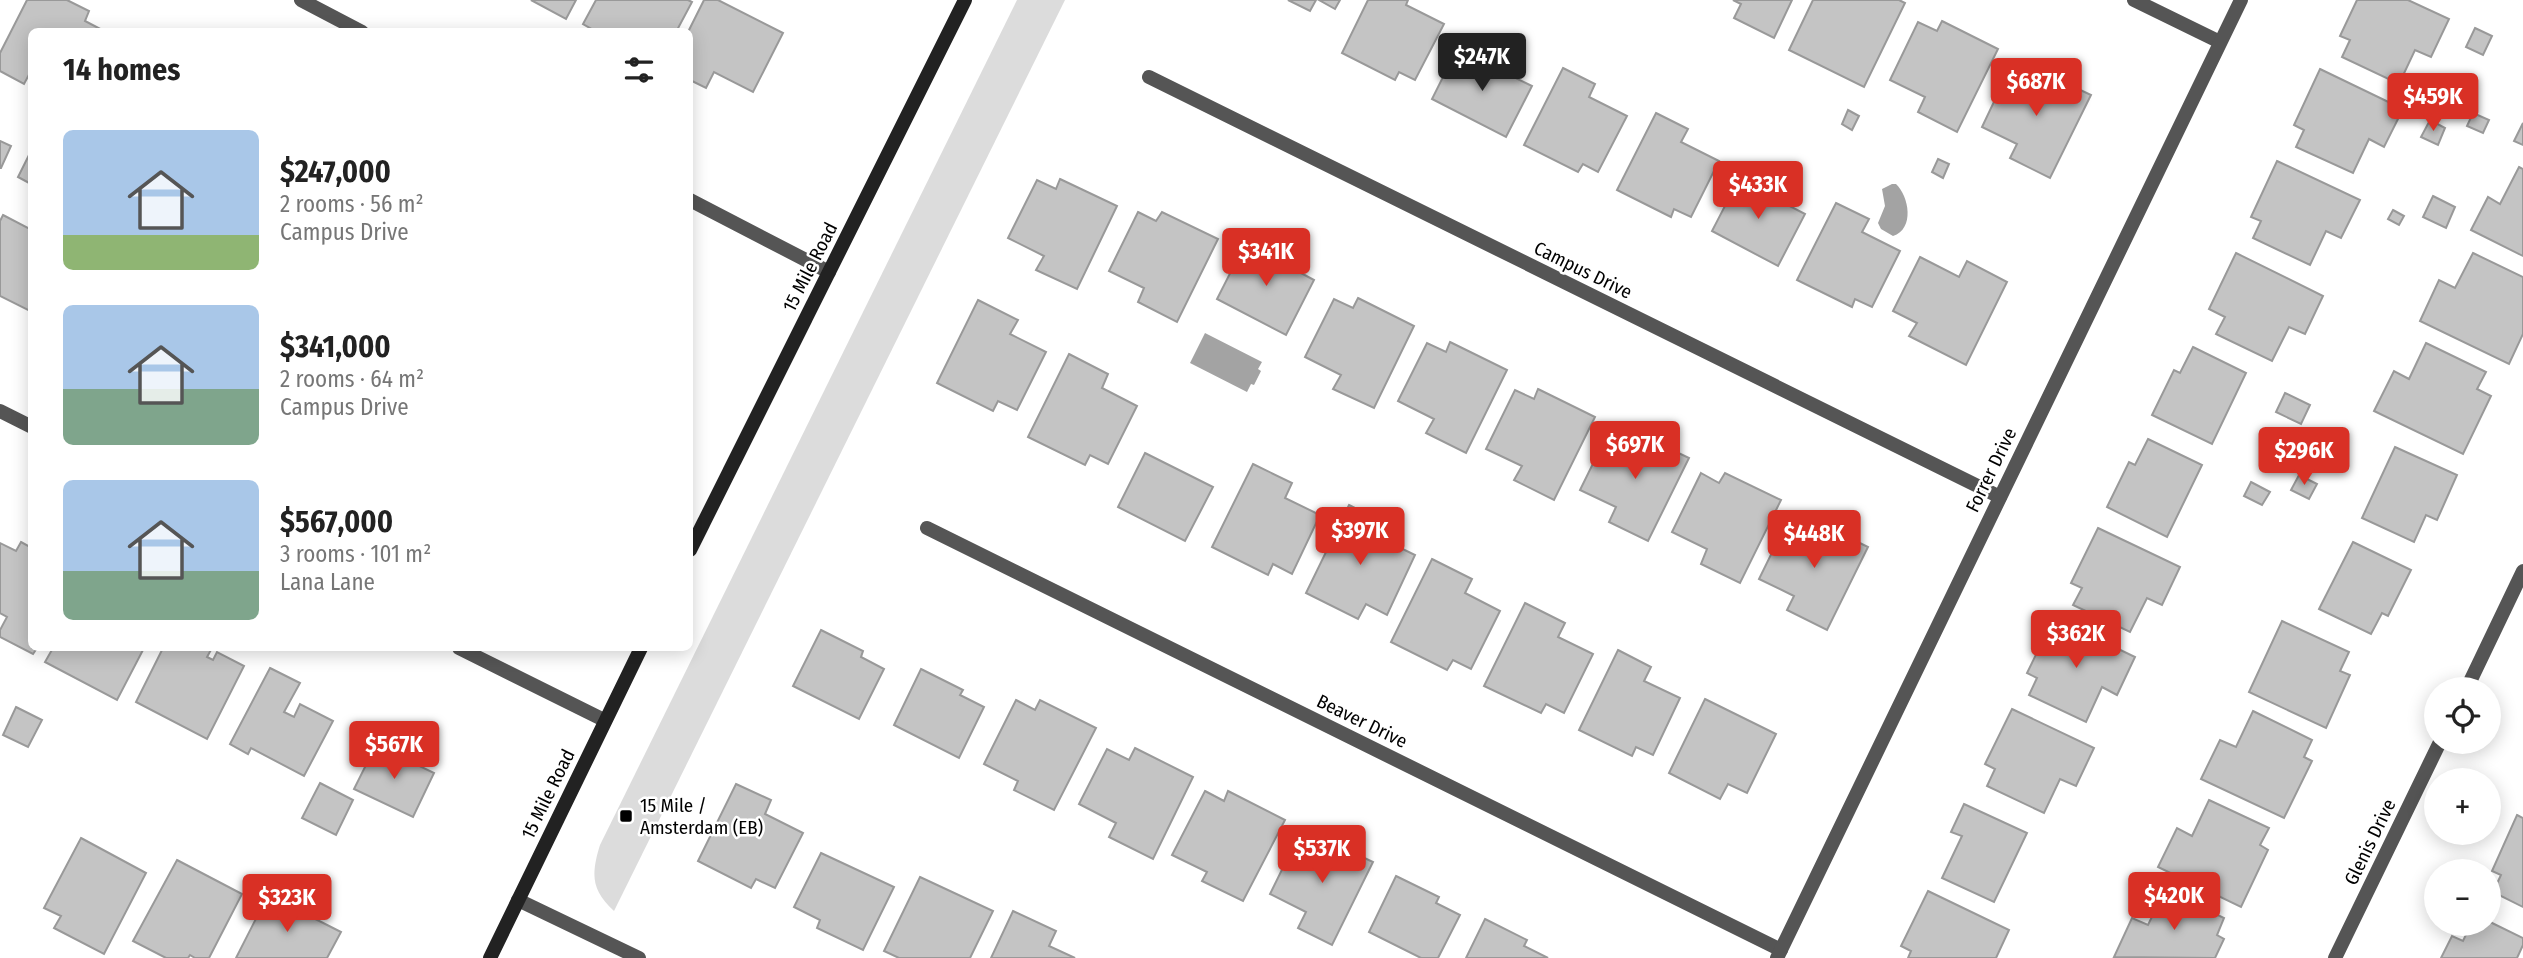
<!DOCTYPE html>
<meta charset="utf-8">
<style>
body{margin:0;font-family:"Fira Sans Condensed",sans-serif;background:#f2f2f2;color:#222;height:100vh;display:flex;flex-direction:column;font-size:26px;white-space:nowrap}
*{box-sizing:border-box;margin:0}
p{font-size:23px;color:#767676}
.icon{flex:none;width:38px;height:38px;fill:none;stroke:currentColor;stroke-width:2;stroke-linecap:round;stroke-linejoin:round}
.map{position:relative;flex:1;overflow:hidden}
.sheet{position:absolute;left:28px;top:28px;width:665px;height:623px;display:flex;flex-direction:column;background:#fff;border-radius:10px;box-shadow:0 4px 18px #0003}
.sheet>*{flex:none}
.controls{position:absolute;left:2424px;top:677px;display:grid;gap:14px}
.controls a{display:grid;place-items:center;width:77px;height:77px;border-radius:50%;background:#fff;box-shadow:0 4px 18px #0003;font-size:35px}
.price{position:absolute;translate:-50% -60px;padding:0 16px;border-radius:7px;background:#d93025;color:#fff;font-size:23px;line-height:46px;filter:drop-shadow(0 2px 4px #0008)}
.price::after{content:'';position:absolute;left:50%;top:42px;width:21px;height:16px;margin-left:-10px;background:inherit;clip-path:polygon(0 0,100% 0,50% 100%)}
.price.on{background:#222;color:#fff}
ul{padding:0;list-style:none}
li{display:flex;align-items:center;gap:21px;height:175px;padding:0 35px}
li span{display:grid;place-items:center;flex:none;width:196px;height:140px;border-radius:10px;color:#555}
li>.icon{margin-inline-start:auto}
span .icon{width:84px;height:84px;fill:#fffc;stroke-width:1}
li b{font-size:30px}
h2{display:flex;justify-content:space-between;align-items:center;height:84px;padding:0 35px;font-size:30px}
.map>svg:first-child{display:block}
.green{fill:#dcdcdc}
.water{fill:#a3a3a3}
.building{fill:#c4c4c4;stroke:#999;stroke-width:2}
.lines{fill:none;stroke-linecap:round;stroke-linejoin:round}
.minor{stroke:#555;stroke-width:14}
.secondary{stroke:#222;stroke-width:14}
.poi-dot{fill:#000;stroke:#fff;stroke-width:2.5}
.labels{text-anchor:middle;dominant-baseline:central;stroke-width:5;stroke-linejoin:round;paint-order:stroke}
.street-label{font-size:19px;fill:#000;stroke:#fff}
.poi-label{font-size:19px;fill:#000;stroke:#fff;text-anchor:start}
</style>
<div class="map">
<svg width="2523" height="958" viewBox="0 0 2523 958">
<rect width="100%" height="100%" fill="#fff"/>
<path class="green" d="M1017,0H1065L614,911C591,890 591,874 600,845Z"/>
<g class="water">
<path d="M1892,184H1896C1909,196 1915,229 1893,236L1881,229L1878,223L1885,206L1882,189Z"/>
<polygon points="1205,333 1262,362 1258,369 1261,371 1254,385 1251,384 1247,392 1190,363"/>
</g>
<g class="building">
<polygon points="27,0 67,0 89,11 85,21 106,32 32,32 32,69 24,84 0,71 0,53"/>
<polygon points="531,0 576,0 566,19"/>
<polygon points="596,0 688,0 692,2 676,32 597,32 583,24"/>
<polygon points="704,0 718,0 783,33 753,92 714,72 706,88 690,80 688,32"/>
<polygon points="1288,0 1316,0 1310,11"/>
<polygon points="1319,0 1340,0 1335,9"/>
<polygon points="1368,0 1408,0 1406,5 1444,24 1415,80 1399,72 1395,80 1342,53"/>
<polygon points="1733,0 1792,0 1774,38 1734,18 1741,4"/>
<polygon points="1813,0 1899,0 1905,3 1864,87 1789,50"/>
<polygon points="2357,0 2408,0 2449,19 2431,57 2415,50 2399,84 2342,57 2350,40 2340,36"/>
<polygon points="1942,21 1998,49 1957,132 1918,112 1925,97 1890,80 1918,22 1937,31"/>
<polygon points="2475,28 2492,36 2483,55 2466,47"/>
<polygon points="1457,49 1532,86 1506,137 1432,99"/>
<polygon points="1563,68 1595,84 1589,97 1627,116 1598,172 1583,164 1578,172 1524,145"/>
<polygon points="2010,68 2030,77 2034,68 2091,95 2050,178 2010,158 2017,144 1982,127"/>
<polygon points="2320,69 2403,109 2384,147 2369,139 2353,173 2296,147 2304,130 2294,125"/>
<polygon points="1848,110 1859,116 1852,130 1842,124"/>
<polygon points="1656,113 1688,129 1681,142 1719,161 1691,217 1674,209 1671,217 1617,190"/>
<polygon points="2473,113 2489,120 2483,133 2467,126"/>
<polygon points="2430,120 2445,128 2438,145 2421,137"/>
<polygon points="2523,123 2523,145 2514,141"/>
<polygon points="0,141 11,146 1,168 0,168"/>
<polygon points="29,155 32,157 31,184 18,177"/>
<polygon points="1938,159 1949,164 1943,178 1932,172"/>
<polygon points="2277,161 2360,200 2341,238 2326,231 2310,265 2253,238 2261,221 2251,217"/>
<polygon points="2519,167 2523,169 2523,256 2471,230 2488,197 2500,204"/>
<polygon points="1743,171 1765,183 1761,191 1805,214 1778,266 1712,231"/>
<polygon points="1060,179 1117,206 1077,289 1036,270 1044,256 1008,238 1037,180 1056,189"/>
<polygon points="2433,196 2455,207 2446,228 2423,217"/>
<polygon points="1836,203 1869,219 1862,232 1900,251 1872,307 1855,299 1852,307 1797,280"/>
<polygon points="2393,210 2404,216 2399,225 2388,219"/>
<polygon points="1138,212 1156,221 1162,212 1218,239 1177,322 1138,302 1144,288 1109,271"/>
<polygon points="3,215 32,230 32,312 0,296 0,221"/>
<polygon points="1247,240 1288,261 1286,265 1314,280 1286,335 1217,299"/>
<polygon points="2236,253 2323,296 2305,334 2289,327 2272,361 2216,334 2225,317 2209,309"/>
<polygon points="2473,253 2523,277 2523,334 2509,364 2420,321 2439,280 2455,288"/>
<polygon points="1920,257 1959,277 1967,261 2007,282 1966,365 1909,336 1917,323 1893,311"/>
<polygon points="1358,298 1414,326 1374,408 1333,389 1341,375 1305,357 1334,299 1353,308"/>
<polygon points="978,300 1018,320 1010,334 1046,352 1017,410 998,401 993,411 937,383"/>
<polygon points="1450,342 1507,370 1466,453 1426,433 1434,419 1398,401 1427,343 1446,352"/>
<polygon points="2426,343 2486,372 2477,389 2491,396 2463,454 2374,411 2394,371 2409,379"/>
<polygon points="2193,347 2246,373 2212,444 2152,415 2174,370 2180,373"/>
<polygon points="1069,354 1108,374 1102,388 1137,406 1108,464 1090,455 1085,465 1028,437"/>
<polygon points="1538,389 1595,417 1554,500 1514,480 1522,466 1486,449 1515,390 1534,399"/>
<polygon points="2285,393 2310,405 2301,424 2276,412"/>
<polygon points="1609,431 1628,440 1633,431 1689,458 1648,541 1609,522 1616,507 1580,490"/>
<polygon points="2148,439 2202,465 2167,537 2107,507 2129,462 2135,465"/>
<polygon points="2395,447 2457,475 2437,520 2426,515 2414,542 2362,518"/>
<polygon points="1145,453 1213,487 1185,541 1118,507"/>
<polygon points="1253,464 1292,483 1285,498 1320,515 1292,574 1273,564 1268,575 1212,547"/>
<polygon points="1701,473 1719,483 1725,473 1781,500 1740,583 1701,564 1707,549 1672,532"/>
<polygon points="2299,475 2317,484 2309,499 2291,490"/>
<polygon points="2251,482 2270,492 2262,505 2244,496"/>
<polygon points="1349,505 1387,524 1380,538 1415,555 1387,615 1366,604 1358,619 1306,593"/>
<polygon points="1811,519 1868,547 1827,630 1787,610 1794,596 1759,579 1788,520 1807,530"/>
<polygon points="2098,528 2180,567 2162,605 2147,598 2130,632 2073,605 2082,588 2071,583"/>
<polygon points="21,542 32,548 32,648 37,648 33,654 0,637 0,630 7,617 0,613 0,543 16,551"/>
<polygon points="2353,542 2411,570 2388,616 2382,613 2371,634 2319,609"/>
<polygon points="1432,559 1472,579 1465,593 1500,611 1471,669 1453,660 1447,670 1391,642"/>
<polygon points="1525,603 1565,623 1558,637 1593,654 1564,713 1546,704 1541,713 1484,686"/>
<polygon points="2054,618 2135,657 2117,695 2102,687 2086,722 2029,695 2037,678 2027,673"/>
<polygon points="2282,621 2349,652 2340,671 2350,675 2326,728 2249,692"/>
<polygon points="821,630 863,651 861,657 884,669 859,719 793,686"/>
<polygon points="53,648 144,648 117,700 45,662"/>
<polygon points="163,648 212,648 207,657 213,660 217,652 244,666 207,739 136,702"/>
<polygon points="1618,650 1651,667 1644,681 1680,698 1653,755 1636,747 1632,756 1579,730"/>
<polygon points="270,668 300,683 284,712 294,717 300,704 333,721 304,776 251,748 248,754 230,744"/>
<polygon points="921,669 963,690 960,695 984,707 959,758 894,725"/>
<polygon points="1705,699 1776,734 1747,793 1728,784 1720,799 1669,773"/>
<polygon points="1016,700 1035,710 1040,700 1096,728 1054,810 1014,790 1018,781 984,764"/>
<polygon points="16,707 42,720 28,747 3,735"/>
<polygon points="2012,709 2094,748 2076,786 2060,779 2044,813 1987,786 1995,769 1985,764"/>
<polygon points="2253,711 2312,740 2304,757 2312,761 2284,818 2201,779 2220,740 2236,747"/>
<polygon points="376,745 434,773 413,817 354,789"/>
<polygon points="1135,748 1193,777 1153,859 1109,837 1116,823 1079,804 1107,749 1129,760"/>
<polygon points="320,783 353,800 336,835 302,818"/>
<polygon points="736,784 771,800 765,814 803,833 775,888 756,879 751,888 698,861"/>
<polygon points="1205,791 1224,801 1228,791 1285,820 1243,901 1202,881 1207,872 1172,855"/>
<polygon points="2209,800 2269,828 2260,845 2268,850 2241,907 2158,867 2177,828 2192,836"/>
<polygon points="1964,804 2027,833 1994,902 1942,878 1962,836 1951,832"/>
<polygon points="2517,815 2523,818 2523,907 2493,892 2501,875 2492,871"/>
<polygon points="1318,836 1373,862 1332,945 1298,928 1306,912 1270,894 1298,837 1314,845"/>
<polygon points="81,838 146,873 104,954 54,928 61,916 44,908"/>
<polygon points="821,853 894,887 863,950 817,928 820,920 794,907"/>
<polygon points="177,860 242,894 209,958 195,958 190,955 188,958 166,958 133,941"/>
<polygon points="1396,876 1439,897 1436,903 1460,915 1438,958 1421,958 1369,932"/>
<polygon points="920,877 993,911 970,958 899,958 884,951"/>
<polygon points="2165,890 2224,918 2217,935 2224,939 2215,958 2114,957 2132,918 2148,925"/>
<polygon points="1928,891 2009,930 1996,958 1908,958 1911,951 1901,946"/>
<polygon points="268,895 341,932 327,958 236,958"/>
<polygon points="1013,911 1056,931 1049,946 1075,958 991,958"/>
<polygon points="1485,919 1527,940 1524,946 1548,958 1466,958"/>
<polygon points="2488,921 2523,938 2523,945 2517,958 2441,958 2452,936 2463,941 2471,924 2488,924"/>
</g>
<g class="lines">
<g class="minor">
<polyline points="301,0 362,32"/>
<polyline points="2134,0 2220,42"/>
<polyline points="1149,77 2000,497"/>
<polyline points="690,200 829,272"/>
<polyline points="0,411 32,427"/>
<polyline points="927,528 1781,950"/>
<polyline points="459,648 604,720"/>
<polyline points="2466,690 2523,571"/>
<polyline points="518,900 639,958"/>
<polyline points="1777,958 2241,0"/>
<polyline points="2335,958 2440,742"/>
</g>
<g class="secondary">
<polyline points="690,550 965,0"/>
<polyline points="490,958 641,648"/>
</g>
</g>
<rect class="poi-dot" x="619" y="809" width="14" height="14" rx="3.5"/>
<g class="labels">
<g class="street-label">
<text transform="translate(810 267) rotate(-63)">15 Mile Road</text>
<text transform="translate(1583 270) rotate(26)">Campus Drive</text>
<text transform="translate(1991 470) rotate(-64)">Forrer Drive</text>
<text transform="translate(1362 721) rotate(26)">Beaver Drive</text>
<text transform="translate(548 794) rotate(-64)">15 Mile Road</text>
<text transform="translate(2370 842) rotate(-64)">Glenis Drive</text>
</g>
<g class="poi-label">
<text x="640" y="805">15 Mile /<tspan x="640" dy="22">Amsterdam (EB)</tspan></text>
</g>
</g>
</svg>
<div class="controls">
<a><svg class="icon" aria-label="locate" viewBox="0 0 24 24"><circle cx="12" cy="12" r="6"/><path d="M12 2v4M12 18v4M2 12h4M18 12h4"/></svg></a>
<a>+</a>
<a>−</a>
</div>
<b class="price on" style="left:1482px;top:93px">$247K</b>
<b class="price" style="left:2036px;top:118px">$687K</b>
<b class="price" style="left:2433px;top:133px">$459K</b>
<b class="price" style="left:1758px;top:221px">$433K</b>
<b class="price" style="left:1266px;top:288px">$341K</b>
<b class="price" style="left:1635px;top:481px">$697K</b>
<b class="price" style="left:2304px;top:487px">$296K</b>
<b class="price" style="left:1360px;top:567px">$397K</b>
<b class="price" style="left:1814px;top:570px">$448K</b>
<b class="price" style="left:2076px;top:670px">$362K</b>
<b class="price" style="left:394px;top:781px">$567K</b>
<b class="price" style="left:1322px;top:885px">$537K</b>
<b class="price" style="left:2174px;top:932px">$420K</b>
<b class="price" style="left:287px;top:934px">$323K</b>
<section class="sheet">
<h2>14 homes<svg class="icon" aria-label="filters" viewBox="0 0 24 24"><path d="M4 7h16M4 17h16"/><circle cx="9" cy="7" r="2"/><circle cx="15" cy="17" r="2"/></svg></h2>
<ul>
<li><span style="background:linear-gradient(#a9c7e8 75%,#8fb573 0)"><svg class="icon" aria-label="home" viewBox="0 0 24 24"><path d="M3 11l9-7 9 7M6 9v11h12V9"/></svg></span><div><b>$247,000</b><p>2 rooms · 56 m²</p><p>Campus Drive</p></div></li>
<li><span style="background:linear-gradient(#a9c7e8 60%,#7fa58c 0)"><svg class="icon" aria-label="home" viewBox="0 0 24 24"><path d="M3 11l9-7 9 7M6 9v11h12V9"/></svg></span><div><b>$341,000</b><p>2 rooms · 64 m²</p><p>Campus Drive</p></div></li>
<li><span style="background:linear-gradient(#a9c7e8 65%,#7fa58c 0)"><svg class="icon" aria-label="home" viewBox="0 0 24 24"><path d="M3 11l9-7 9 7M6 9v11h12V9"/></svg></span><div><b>$567,000</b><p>3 rooms · 101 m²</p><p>Lana Lane</p></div></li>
</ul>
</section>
</div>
